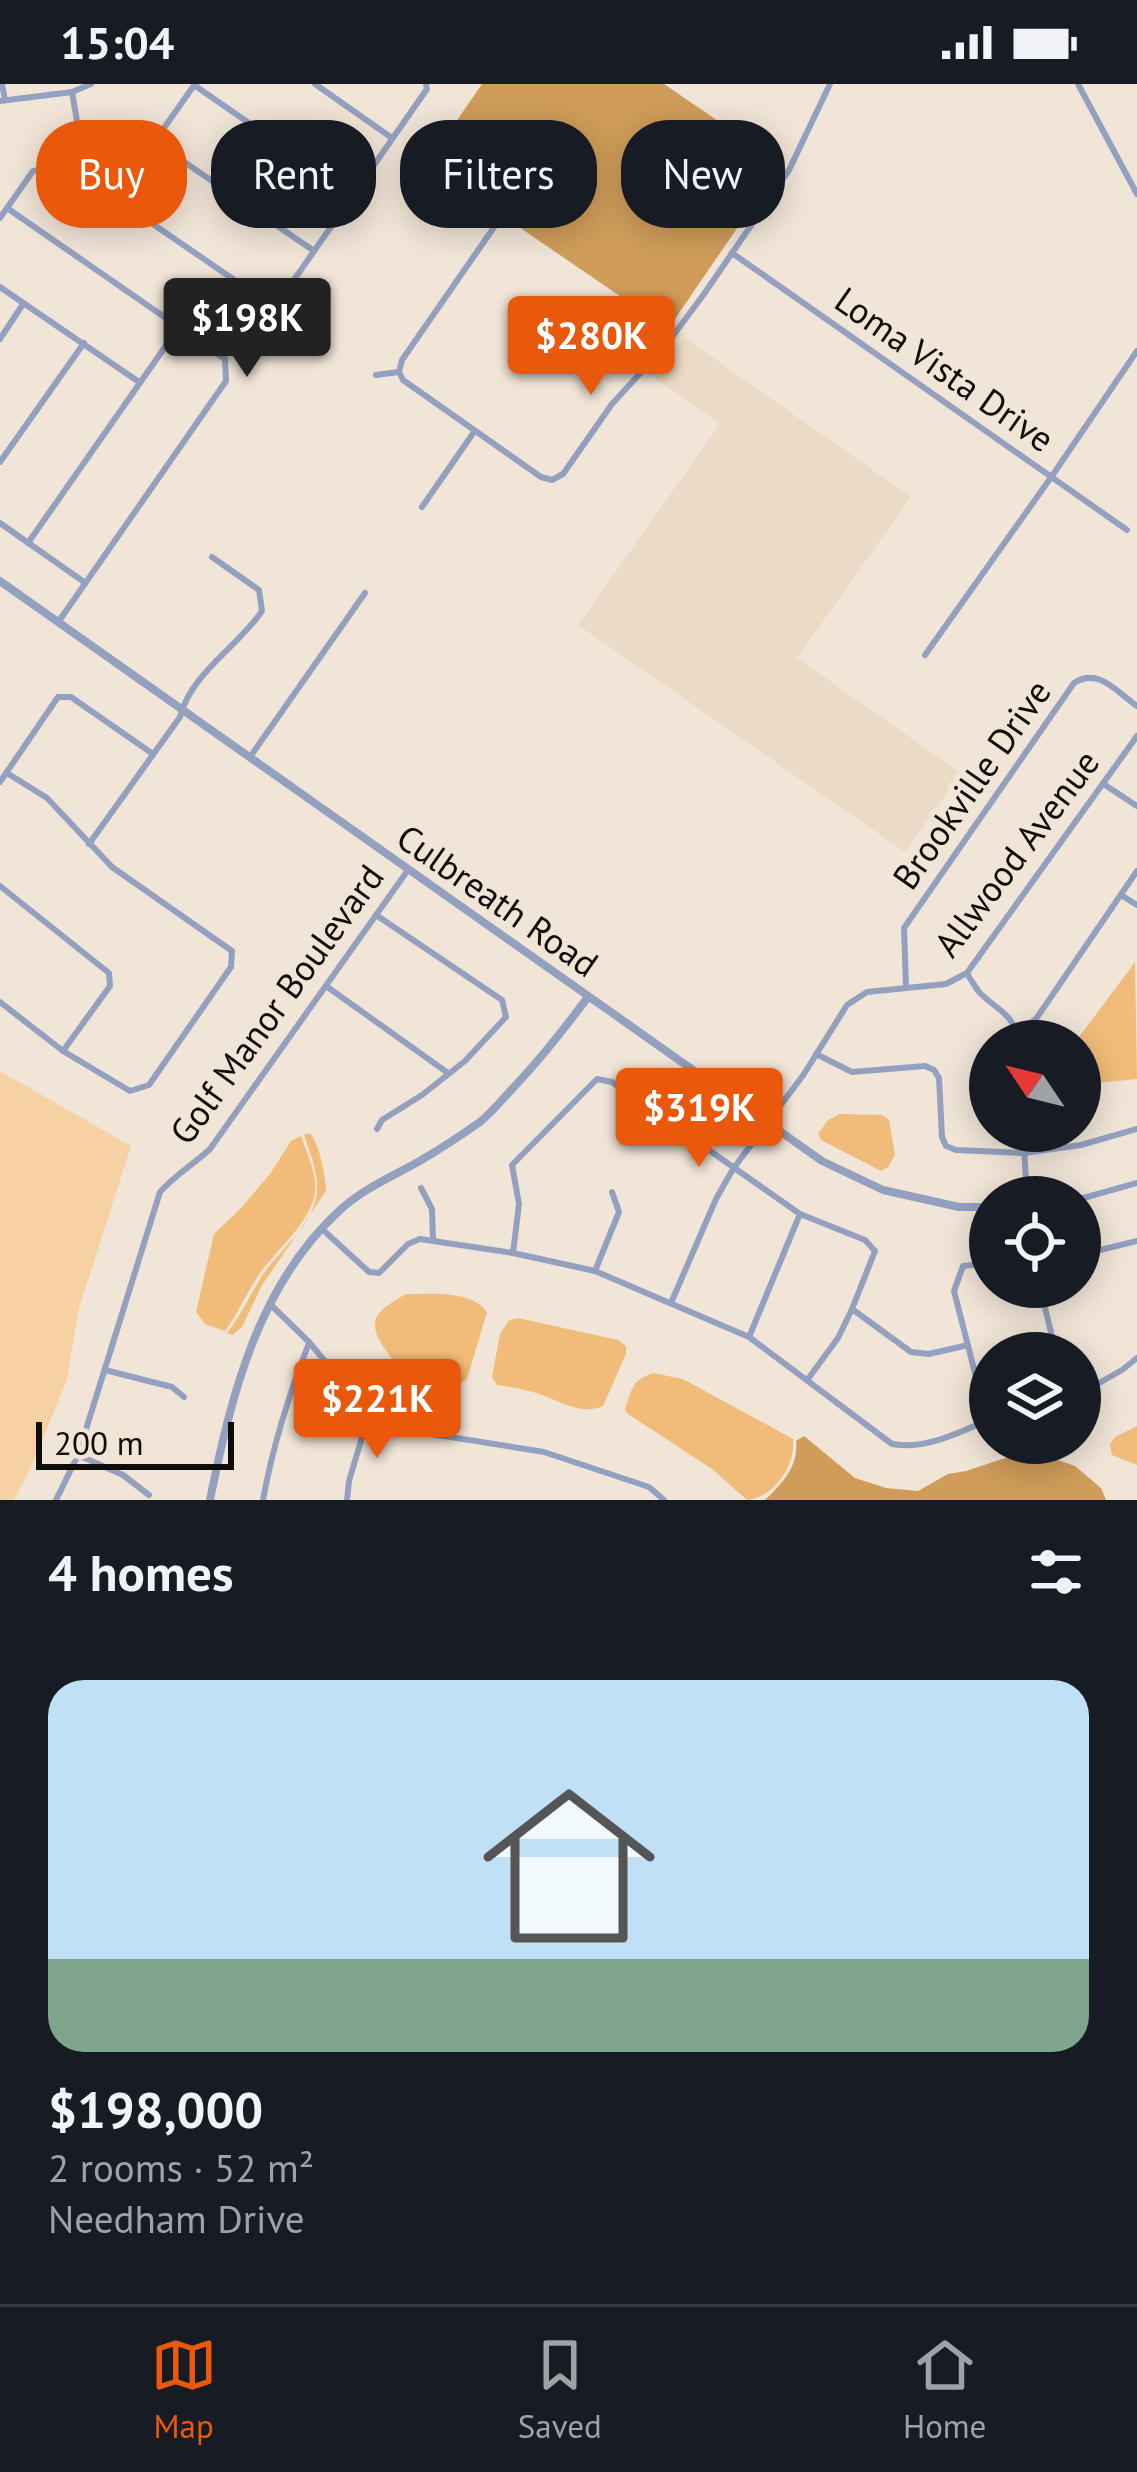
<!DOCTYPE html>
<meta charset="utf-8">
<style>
body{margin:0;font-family:"PT Sans",sans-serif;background:#242831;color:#f1f3f6;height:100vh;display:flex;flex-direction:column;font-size:45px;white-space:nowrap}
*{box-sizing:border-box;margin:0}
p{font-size:39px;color:#9ea1a6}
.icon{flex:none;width:66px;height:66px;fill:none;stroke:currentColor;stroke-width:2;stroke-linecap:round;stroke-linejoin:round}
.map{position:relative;height:1416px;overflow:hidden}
.sheet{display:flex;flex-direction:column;background:#171b24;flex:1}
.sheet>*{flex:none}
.top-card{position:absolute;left:36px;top:36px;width:1065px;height:108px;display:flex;gap:24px}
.needle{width:78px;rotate:305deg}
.tools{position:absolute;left:969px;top:936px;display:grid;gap:24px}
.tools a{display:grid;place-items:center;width:132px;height:132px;border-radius:50%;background:#171b24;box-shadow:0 6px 30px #0003;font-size:60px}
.scale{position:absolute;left:36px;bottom:30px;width:198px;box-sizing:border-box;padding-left:12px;border:6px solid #100d08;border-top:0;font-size:33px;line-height:42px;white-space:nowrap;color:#100d08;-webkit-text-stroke:9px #f1e5d7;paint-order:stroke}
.price{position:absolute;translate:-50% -102px;padding:0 27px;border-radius:12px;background:#ea580c;color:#fff;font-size:39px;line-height:78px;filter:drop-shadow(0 3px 6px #0008)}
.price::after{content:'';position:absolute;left:50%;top:72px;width:36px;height:27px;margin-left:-18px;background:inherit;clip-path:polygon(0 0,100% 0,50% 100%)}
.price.selected{background:#222;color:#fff}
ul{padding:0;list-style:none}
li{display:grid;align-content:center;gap:24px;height:636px;padding:0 48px}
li+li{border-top:3px solid #363941}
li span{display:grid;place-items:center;height:372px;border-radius:36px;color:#555}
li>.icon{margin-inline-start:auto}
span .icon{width:216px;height:216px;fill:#fffc;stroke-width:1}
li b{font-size:51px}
h2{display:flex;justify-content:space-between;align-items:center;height:144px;padding:0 48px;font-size:51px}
.chip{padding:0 42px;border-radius:48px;background:#171b24;box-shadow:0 6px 30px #0003;font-size:42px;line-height:108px}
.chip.selected{background:#ea580c;color:#fff}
.status{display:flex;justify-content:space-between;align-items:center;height:84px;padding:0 60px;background:#171b24;direction:ltr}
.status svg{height:33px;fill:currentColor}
.dock{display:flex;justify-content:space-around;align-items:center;height:168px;border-top:3px solid #363941;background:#171b24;font-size:33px;color:#9ea1a6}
.dock a{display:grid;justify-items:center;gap:6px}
.dock .selected{color:#ea580c}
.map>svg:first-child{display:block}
.built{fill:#ebdac5}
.green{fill:#f6d1a3}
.forest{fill:#cf9c59}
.water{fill:#f1bc79}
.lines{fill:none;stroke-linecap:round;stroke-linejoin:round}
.minor{stroke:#94a0bf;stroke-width:6}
.tertiary{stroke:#94a0bf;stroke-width:8}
.labels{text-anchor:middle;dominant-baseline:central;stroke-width:12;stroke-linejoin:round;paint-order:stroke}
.street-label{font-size:36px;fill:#100d08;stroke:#f1e5d7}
</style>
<div class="status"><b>15:04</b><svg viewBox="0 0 49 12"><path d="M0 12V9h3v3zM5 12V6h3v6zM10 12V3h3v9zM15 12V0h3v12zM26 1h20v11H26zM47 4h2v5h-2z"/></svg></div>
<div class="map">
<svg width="1137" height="1416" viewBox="0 0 1137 1416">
<rect width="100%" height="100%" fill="#f1e5d7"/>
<polygon class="built" points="685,254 911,413 797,574 961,689 905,768 578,541 720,340 651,291"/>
<polygon class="green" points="0,987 131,1062 79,1224 67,1296 32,1381 14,1416 0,1416"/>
<g class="forest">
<polygon points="482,0 664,0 781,80 668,245 427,80"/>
<path d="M804,1352L855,1394L886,1404L918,1407L948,1390L966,1387L1029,1366L1075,1382L1101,1404L1106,1416H765C782,1400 799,1382 796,1357Z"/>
</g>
<g class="water">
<polygon points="1135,878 1137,995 1097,999 1080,986 1080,957 1076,957"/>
<polygon points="839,1030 882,1031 889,1036 895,1071 888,1083 881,1087 821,1056 818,1050 827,1037"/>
<path d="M310,1049C319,1059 326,1093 326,1107L261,1203L242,1243L232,1251L227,1249C241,1231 250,1211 262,1192C279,1166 316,1139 317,1106C318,1087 310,1069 304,1051Z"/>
<path d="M301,1052C307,1070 317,1089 315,1109C310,1139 277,1165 260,1189C247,1208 239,1228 225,1247L205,1240L196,1228L214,1150L241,1124L270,1090L291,1057Z"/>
<path d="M406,1210C431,1210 472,1206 487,1228L467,1295L456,1302C440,1297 424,1294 409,1287C399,1283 393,1277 387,1268C364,1236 376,1227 406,1210Z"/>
<path d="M518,1234L618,1256L626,1262V1270L603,1322C580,1332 559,1316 536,1309C524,1305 510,1303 497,1301L492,1293L500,1250L509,1236Z"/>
<path d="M653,1289L683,1295L793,1355C796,1381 774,1414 747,1416L712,1385L628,1330L625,1325C632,1305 632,1296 653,1289Z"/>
<polygon points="1137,1342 1137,1381 1112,1371 1110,1360 1115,1353"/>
</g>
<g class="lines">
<g class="minor">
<polyline points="2,0 5,16"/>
<polyline points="195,0 159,51 161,62 314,167"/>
<polyline points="315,0 392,54"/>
<polyline points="1078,0 1137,110"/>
<polyline points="194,1 353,111"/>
<polyline points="72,8 84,78 96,101 268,219 282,213 427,5 426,0"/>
<polyline points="0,17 72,8 91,0"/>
<polyline points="7,124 225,275 226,297 59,537"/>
<polyline points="0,134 33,87 84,78"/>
<polyline points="499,136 402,276 399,288 403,296 541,393 552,396 563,390 612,320 666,261 704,210 789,86 830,0"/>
<polyline points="732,169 1127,446"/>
<polyline points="0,203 139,298"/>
<polyline points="0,255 23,220"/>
<polyline points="376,291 399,288"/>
<polyline points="0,378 84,259"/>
<polyline points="422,423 474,348"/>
<polyline points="0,439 84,498"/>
<polyline points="28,459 179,243"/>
<polyline points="925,571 1052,392 1137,267"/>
<polyline points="250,673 365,509"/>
<polyline points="0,698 58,613 71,613 153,670"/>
<polyline points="1105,701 1137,722"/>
<path d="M89,760L180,633C191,589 238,563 262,527L259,506L212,473"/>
<polyline points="0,802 109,889 110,902 63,967"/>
<polyline points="1121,811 1137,821"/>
<polyline points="376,831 502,916 506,933 465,977 422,1011 382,1036 377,1045"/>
<path d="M968,891C969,893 978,907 980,909C997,926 1014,930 1019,957"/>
<polyline points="326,902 448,989"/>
<path d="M906,904L904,844L1074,599C1098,583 1117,608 1137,622"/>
<polyline points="0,918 63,967 130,1007 149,1001 231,883 232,867 112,783 47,714 7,689"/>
<polyline points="1018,948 1036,935 1137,787"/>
<polyline points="816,970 852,988 925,982 934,986 939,994 942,1053 946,1062 956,1066 1024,1069 1081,1061 1137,1045"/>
<polyline points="1023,1047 1027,1113"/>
<polyline points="421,1104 432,1125 433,1156"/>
<polyline points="1080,1115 1137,1099"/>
<path d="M322,1145L369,1188L379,1189L408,1160L420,1155L513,1169L595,1187L749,1253L892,1360C925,1366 961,1348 990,1335"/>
<polyline points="513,1169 519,1120 512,1081 597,995 612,998 800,1130 865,1156 875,1167 852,1225 838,1254 808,1295"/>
<polyline points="1080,1171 1137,1157"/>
<polyline points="595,1187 619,1128 612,1108"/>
<polyline points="1040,1203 1056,1269"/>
<polyline points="671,1219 716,1115 733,1085 804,990 847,921 867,908 946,900 967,889 1137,652"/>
<polyline points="271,1221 309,1258 369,1330 394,1344 544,1368 649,1403 664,1416"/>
<polyline points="852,1225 911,1268 929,1270 968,1261"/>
<polyline points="749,1253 800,1130"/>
<polyline points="105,1286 172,1303 184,1313"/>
<polyline points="1080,1310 1122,1286 1137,1274"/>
<polyline points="987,1336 954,1207 963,1182 990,1179"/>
<polyline points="78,1371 123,1391 149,1411"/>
<path d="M56,1416L78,1371L160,1108C175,1091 194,1080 210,1065L408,786"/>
<path d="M263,1416C273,1361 289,1310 309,1259"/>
<polyline points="347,1416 349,1397 369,1330"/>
</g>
<g class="tertiary">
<polyline points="0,497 822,1077 883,1106 959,1123 990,1123"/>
<path d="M210,1416C231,1312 258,1201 340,1126C363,1105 391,1093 418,1078C439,1066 460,1052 480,1038C492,1028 502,1016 512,1005C540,976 564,945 588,913"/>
</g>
</g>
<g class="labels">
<g class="street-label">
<text transform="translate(945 285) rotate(35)">Loma Vista Drive</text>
<text transform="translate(971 700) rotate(-55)">Brookville Drive</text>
<text transform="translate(1016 769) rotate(-53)">Allwood Avenue</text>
<text transform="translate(498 816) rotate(35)">Culbreath Road</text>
<text transform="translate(276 920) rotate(-54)">Golf Manor Boulevard</text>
</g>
</g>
</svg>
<div class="tools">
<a><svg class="needle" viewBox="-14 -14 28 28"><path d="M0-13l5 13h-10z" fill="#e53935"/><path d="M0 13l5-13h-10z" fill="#9ea1a6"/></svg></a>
<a><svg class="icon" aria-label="locate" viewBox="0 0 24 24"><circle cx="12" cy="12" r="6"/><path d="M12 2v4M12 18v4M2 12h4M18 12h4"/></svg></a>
<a><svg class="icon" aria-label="layers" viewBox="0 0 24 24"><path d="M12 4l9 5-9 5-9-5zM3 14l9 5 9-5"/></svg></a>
</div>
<div class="scale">200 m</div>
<b class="price selected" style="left:247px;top:296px">$198K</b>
<b class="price" style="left:591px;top:314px">$280K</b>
<b class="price" style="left:699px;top:1086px">$319K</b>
<b class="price" style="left:377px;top:1377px">$221K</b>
<div class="top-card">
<a class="chip selected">Buy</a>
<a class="chip">Rent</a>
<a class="chip">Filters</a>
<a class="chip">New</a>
</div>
</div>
<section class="sheet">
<h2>4 homes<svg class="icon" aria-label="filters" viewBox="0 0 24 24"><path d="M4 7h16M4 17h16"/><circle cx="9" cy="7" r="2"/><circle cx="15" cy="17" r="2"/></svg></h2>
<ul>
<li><span style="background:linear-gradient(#bfe0f5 75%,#7fa58c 0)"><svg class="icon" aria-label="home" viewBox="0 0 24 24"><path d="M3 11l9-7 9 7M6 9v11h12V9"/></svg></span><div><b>$198,000</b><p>2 rooms · 52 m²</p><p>Needham Drive</p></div></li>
</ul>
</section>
<nav class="dock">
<a class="selected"><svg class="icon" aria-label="map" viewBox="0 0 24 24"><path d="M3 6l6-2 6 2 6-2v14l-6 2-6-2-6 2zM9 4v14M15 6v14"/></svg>Map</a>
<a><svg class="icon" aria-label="saved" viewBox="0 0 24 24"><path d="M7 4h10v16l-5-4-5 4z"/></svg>Saved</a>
<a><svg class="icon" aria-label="home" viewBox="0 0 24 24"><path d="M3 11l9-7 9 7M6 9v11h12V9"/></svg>Home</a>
</nav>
